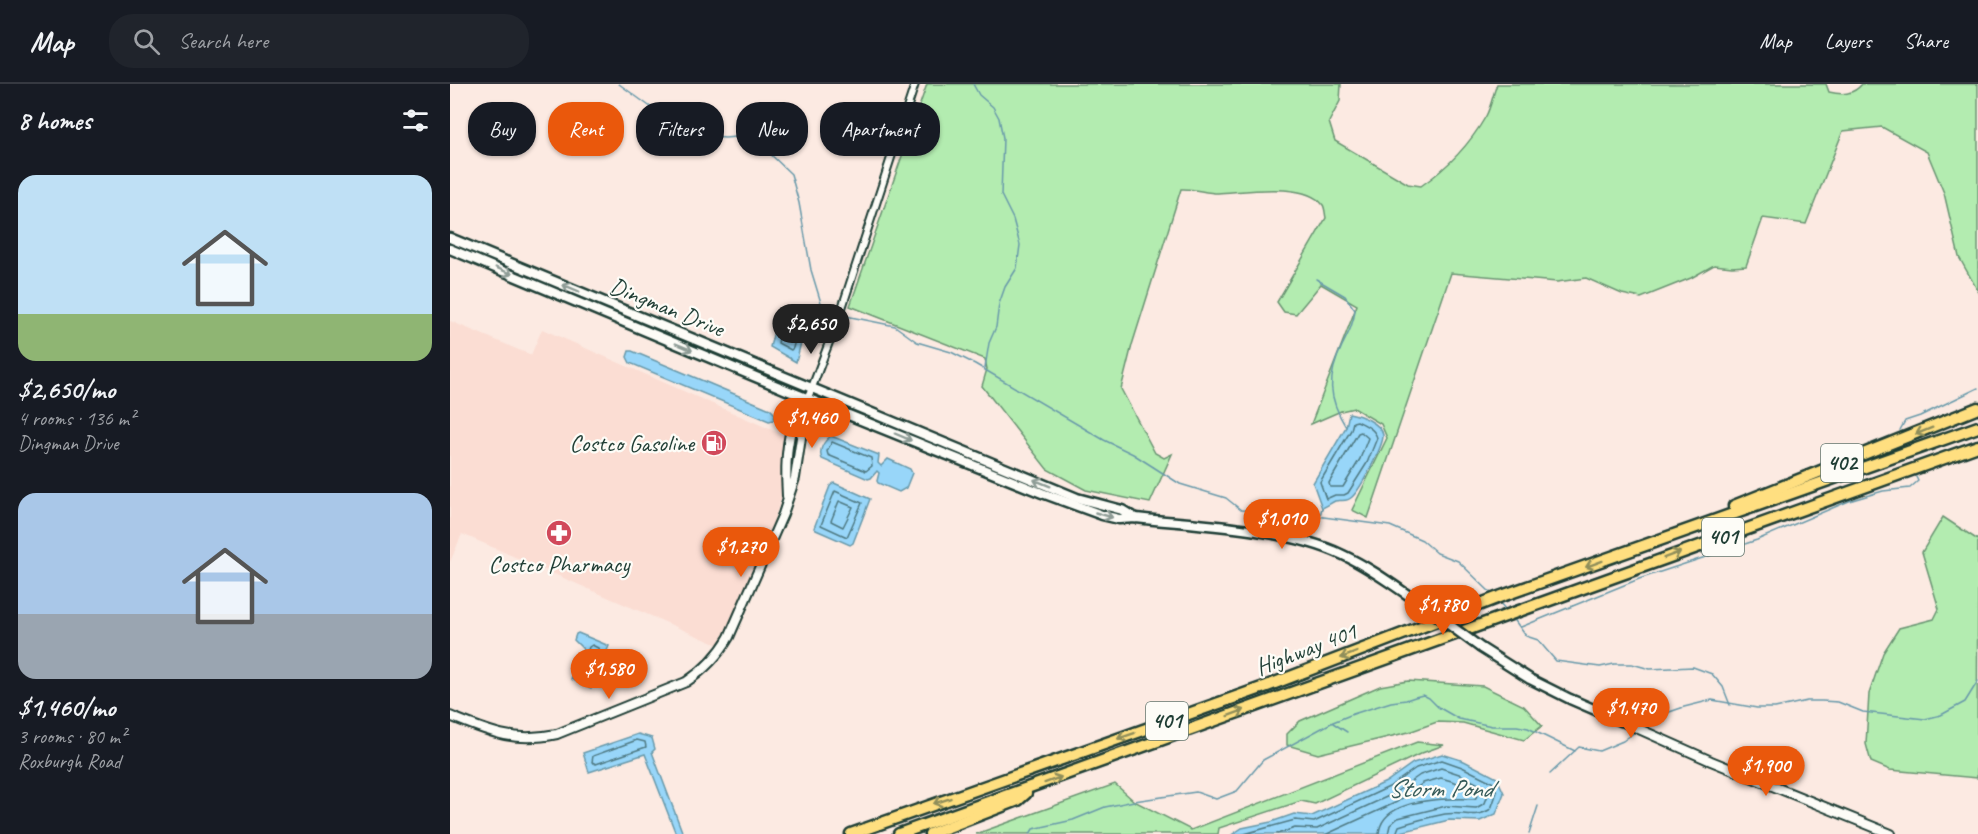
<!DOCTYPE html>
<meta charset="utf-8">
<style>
body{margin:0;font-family:Caveat,sans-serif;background:#20242c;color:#f1f3f6;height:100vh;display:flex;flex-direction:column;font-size:22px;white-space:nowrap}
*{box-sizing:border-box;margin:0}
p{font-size:20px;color:#9ea1a6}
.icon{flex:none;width:33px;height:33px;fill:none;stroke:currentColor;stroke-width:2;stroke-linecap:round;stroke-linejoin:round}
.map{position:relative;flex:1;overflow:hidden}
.sheet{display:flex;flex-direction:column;background:#171b24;width:450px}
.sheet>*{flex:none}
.top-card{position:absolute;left:18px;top:18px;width:570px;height:54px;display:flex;gap:12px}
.price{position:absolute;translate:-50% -51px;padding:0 14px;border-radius:21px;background:#ea580c;color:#fff;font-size:20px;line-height:39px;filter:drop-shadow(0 2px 3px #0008)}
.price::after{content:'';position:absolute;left:50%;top:36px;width:18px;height:14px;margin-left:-9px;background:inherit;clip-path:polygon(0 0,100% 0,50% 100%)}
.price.selected{background:#222;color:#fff}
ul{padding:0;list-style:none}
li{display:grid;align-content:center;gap:12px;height:318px;padding:0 18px}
li span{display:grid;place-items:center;height:186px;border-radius:18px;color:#555}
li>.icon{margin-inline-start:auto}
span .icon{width:108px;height:108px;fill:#fffc;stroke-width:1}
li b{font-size:26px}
h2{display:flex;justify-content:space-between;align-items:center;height:72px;padding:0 18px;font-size:26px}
.tag{padding:0 21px;border-radius:24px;background:#171b24;box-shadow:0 2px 4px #0004;font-size:21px;line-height:54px}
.tag.selected{background:#ea580c;color:#fff}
header{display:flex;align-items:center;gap:36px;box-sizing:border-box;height:84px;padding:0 30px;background:#171b24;border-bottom:2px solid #363941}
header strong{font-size:28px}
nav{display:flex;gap:33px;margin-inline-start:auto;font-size:21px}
.search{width:420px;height:54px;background:#20242c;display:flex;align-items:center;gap:15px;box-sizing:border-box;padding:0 21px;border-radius:24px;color:#9ea1a6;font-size:22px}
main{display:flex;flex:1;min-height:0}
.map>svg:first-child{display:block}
.built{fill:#fbddd3}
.green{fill:#b3ecb0;stroke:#699472;stroke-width:1.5}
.water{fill:#98d6f9;stroke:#6899aa;stroke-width:1.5}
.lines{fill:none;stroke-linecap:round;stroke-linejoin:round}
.shore{stroke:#4f7a83;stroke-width:1.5}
.stream{stroke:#6899aa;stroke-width:1.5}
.minor-casing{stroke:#1f3d34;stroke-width:10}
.tertiary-casing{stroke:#1f3d34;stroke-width:12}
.secondary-casing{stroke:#1f3d34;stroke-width:13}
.motorway-casing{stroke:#1f3d34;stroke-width:15}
.minor{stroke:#fdfcf7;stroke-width:6}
.tertiary{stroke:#fdfcf7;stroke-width:8}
.secondary{stroke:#fdfcf7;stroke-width:8}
.motorway{stroke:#ffdf80;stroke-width:10}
.secondary-bridge-casing{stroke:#1f3d34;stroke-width:13;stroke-linecap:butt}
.secondary-bridge{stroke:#fdfcf7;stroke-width:8}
.oneway{stroke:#8e9c96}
.oneway2{stroke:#8f8e5a}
.labels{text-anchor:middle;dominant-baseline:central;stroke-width:4.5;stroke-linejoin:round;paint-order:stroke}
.shield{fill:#fdfcf7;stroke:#62766e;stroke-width:1.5}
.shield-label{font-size:22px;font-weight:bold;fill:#1f3d34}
.street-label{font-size:24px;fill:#1f3d34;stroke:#fdfcf7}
.poi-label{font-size:24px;fill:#1f3d34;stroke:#fdfcf7;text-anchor:end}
.water-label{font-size:26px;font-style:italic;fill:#375c5b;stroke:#fdfcf7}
</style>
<header>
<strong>Map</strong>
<div class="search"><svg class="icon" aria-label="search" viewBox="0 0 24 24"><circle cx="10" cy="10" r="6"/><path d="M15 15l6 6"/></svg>Search here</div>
<nav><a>Map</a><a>Layers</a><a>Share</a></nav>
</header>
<main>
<section class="sheet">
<h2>8 homes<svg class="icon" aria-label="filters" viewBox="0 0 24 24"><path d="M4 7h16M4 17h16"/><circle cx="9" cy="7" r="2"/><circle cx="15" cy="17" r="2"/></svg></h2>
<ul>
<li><span style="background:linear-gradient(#bfe0f5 75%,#8fb573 0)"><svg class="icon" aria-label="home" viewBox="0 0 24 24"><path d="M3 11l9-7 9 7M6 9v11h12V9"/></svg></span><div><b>$2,650/mo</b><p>4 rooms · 136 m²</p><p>Dingman Drive</p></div></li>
<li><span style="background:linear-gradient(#a9c7e8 65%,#9aa5b1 0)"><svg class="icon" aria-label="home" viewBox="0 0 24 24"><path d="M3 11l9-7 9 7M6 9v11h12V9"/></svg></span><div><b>$1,460/mo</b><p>3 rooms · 80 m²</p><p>Roxburgh Road</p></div></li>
</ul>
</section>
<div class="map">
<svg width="1528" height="750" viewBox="0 0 1528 750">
<rect width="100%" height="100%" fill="#fceae2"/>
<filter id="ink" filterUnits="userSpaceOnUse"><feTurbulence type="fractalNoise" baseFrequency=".0167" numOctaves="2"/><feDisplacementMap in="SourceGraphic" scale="12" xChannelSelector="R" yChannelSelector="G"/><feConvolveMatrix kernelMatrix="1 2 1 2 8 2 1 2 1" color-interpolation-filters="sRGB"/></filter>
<g filter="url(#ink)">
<polygon class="built" points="0,237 81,271 92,245 336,352 331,415 323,439 283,535 268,561 12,450 0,478"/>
<g class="green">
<path d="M477,0H891L890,17L879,38L885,57L958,100L971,102C997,84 1020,60 1036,32C1041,23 1043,10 1047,0H1376L1379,8C1392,11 1403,11 1412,0H1528V207L1509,173L1494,109L1477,68L1432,43L1393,47L1356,140L1313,134L1296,182L1282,183L1264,181L1241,194L1191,214L1172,210L1136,194L1107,198L1001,189L918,434L902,426L937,354L931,340L904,324L891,327L861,340L907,221L871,200L846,230L834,228L827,218L876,134C875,130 875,124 873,121C855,97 793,108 768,109C755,109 744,104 731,105L682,261L671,305L705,369L714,374L722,370L700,419L636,406L597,385L532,302L537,285L535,275L400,222Z"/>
<polygon points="1493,433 1528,456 1527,694 1440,686 1421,678 1416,660 1419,610 1433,569 1449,544 1484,535 1489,525 1472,468"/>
<polygon points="958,597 1033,602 1074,622 1092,642 1074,656 1013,639 987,638 959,648 868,670 837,661 837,650 850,637 930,602"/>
<polygon points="967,658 994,661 972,669 865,720 851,717 769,744 768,750 526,750 665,700 684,717 741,746"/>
</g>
<g class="water">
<polygon points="333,229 341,230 355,243 346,278 320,263 325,243"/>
<polygon points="179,267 182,267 320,325 325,330 324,336 319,337 180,279 177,273"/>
<path d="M899,329C910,331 931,339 933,351C934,361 910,406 902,413C896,419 891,415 885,417C881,419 877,422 872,424L863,399L896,343Z"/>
<path d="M381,352L429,371L428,379L431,382L438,375L460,385L462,389L456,404L449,408L428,399L427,397L429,389L427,387L421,394L418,395L372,375C368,366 374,357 381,352Z"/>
<polygon points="384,399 420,415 403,459 400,461 366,446 364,444 380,402"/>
<polygon points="128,549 159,562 141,604 121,595 133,565 124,556 126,550"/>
<polygon points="188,650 202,654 205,665 202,668 233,750 226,750 195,670 139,688 133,669"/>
<polygon points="992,670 1014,677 1047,694 1054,709 1046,730 1030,737 999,736 943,750 783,750 792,744 821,738 844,730 862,732 936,698 963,679"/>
</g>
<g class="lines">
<g class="shore">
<polygon points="336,236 339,236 348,244 343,264 341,266 328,259 331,245"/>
<path d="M907,337C915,341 925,345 927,354L917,379L898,409L894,411H885L876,415L870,398L901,346L903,338Z"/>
<polygon points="911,348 918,354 910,375 893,403 880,403 879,399 908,349"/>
<polygon points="382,358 421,374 422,382 416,387 378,371 377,367"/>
<polygon points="385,407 412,419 397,453 371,441"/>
<polygon points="389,417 403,423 393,443 381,437"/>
<polygon points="142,561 148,564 149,567 139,593 135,595 130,590 139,563"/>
<polygon points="187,656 195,658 196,663 146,680 142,678 143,672"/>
<path d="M794,750L845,736L864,738L939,703L966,684L992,676L1012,683L1042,698L1047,708L1041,725C1022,736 1014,727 995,730C980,733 964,737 949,742L946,750"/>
<polyline points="827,750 845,744 867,745 943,710 970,691 991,684 1009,690 1036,704 1039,708 1035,719 1026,724 996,722 948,734 940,741 938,750"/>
<path d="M877,750L947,718L973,699L991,694L1005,698L1028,710L1025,715C999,714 931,713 929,750"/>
</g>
<g class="stream">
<polyline points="169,0 202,24 219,42 231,42 242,51 275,54 296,52 313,63 341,90 349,119 361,186 372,222 387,229"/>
<polyline points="523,0 529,11 543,23 549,34 553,54 551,111 563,135 570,161 567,184 555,203 549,220 546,243 539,259 535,284"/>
<path d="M866,195L895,212L905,226C904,239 898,250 892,262C877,293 878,314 896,343"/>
<polyline points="391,231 445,242 467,258 501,268 525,280 654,356 683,370 730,400 776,414 791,426 844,429 940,442 972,456 987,469 1008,477 1042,510"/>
<polyline points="1450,346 1455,337 1470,332 1528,304"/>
<polyline points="869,435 872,424"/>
<polyline points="1049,518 1056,526"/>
<polyline points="1063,534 1076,552 1088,556 1106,577 1150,583 1164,580 1182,580 1200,585 1243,583 1262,590 1273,603 1280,621"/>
<polyline points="1071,543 1189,495 1307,456 1399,417 1433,407 1460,404 1468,397 1466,393"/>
<polyline points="883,639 897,648"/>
<polyline points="1192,643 1205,633 1234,623 1262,616 1307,624 1325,624 1357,617 1372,617 1388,618 1413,628 1475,635 1491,631 1515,618 1528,597"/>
<polyline points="1100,690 1129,663 1149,667 1173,657 1185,648"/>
<polyline points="580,750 583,745 623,736 655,723 684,717 746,708 766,715 787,707 813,676 883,638 903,630 941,618 956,616 965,613 973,611 979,614 988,623 1009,635 1042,642 1067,642 1078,644 1125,667"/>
<polyline points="1079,750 1088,722"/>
</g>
<g class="minor-casing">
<polyline id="minor" points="358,314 392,224 465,0"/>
</g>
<g class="tertiary-casing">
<g id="tertiary">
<path d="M337,412C335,381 335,337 358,314"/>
<path d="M0,632C40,648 63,659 107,650L236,598C254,586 268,572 279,553L333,430L345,394L352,347L360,324L358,314"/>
<polyline points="1171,637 1261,677 1441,750"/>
</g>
</g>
<g class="secondary-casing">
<g id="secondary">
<polyline points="0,154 627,414 672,426 685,434"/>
<path d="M0,165L339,307L592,409L652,431L669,435L686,434C748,441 837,444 893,471C921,484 946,503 971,520"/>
<polyline points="1031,564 1080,595 1120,615 1171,637"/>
</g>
</g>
<g class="motorway-casing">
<g id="motorway">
<polyline points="1284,422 1528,324"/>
<polyline points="401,750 817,602 1049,513 1528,343"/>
<polyline points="449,750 1528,362"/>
<polyline points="480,750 568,716 576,709"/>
</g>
</g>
<use href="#minor" class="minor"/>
<use href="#tertiary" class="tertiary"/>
<use href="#secondary" class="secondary"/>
<use href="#motorway" class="motorway"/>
<g class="secondary-bridge-casing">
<polyline id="secondary-bridge" points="971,520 1031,564"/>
</g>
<use href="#secondary-bridge" class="secondary-bridge"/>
</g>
<defs><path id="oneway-shaft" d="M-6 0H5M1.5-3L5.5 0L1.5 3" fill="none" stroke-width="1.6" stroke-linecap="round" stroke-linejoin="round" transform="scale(1.5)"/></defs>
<g class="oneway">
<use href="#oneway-shaft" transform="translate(54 187) rotate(23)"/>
<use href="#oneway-shaft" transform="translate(121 204) rotate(-157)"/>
<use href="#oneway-shaft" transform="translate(234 263) rotate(23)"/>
<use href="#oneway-shaft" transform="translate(453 353) rotate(23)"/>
<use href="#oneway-shaft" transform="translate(592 399) rotate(-158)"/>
<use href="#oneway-shaft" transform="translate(654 431) rotate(16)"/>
</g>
<g class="oneway2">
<use href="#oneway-shaft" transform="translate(1474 347) rotate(158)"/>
<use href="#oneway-shaft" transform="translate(1222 471) rotate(-20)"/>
<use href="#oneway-shaft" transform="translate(1144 480) rotate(160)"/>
<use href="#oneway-shaft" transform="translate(899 571) rotate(159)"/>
<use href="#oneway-shaft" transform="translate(786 629) rotate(-20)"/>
<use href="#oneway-shaft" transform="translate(676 652) rotate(161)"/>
<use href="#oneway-shaft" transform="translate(603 696) rotate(-20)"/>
<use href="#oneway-shaft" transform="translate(492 717) rotate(161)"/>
</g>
</g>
<defs>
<g id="fuel-disc" transform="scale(1.35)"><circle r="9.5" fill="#d1495b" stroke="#fdfcf7"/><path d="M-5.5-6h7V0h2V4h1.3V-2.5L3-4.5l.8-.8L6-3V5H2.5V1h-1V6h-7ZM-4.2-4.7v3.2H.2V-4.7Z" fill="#fff"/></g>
<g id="pharmacy-disc" transform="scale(1.35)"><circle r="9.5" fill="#d1495b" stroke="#fdfcf7"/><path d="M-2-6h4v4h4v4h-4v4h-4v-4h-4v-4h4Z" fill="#fff"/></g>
</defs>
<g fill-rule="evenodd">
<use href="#fuel-disc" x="264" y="359"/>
<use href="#pharmacy-disc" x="109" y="449"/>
</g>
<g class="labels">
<g class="shield">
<rect x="1371" y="360" width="42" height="38" rx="4.5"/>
<rect x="1252" y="434" width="42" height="38" rx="4.5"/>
<rect x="696" y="618" width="42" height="38" rx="4.5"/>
</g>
<g class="shield-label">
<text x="1392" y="379">402</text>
<text x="1273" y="453">401</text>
<text x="717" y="637">401</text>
</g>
<g class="street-label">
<text transform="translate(217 223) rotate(22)">Dingman Drive</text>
<text transform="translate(856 565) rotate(-21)">Highway 401</text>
</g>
<g class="poi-label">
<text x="244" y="359">Costco Gasoline</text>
<text x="109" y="480" text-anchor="middle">Costco Pharmacy</text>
</g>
<g class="water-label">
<text x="990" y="704">Storm Pond</text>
</g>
</g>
</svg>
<b class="price selected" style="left:361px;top:271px">$2,650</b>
<b class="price" style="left:362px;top:365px">$1,460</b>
<b class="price" style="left:832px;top:466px">$1,010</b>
<b class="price" style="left:291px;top:494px">$1,270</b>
<b class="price" style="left:993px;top:552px">$1,780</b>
<b class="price" style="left:159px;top:616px">$1,580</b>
<b class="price" style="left:1181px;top:655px">$1,470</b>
<b class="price" style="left:1316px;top:713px">$1,900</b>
<div class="top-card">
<a class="tag">Buy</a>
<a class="tag selected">Rent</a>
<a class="tag">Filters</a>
<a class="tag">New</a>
<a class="tag">Apartment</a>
</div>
</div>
</main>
